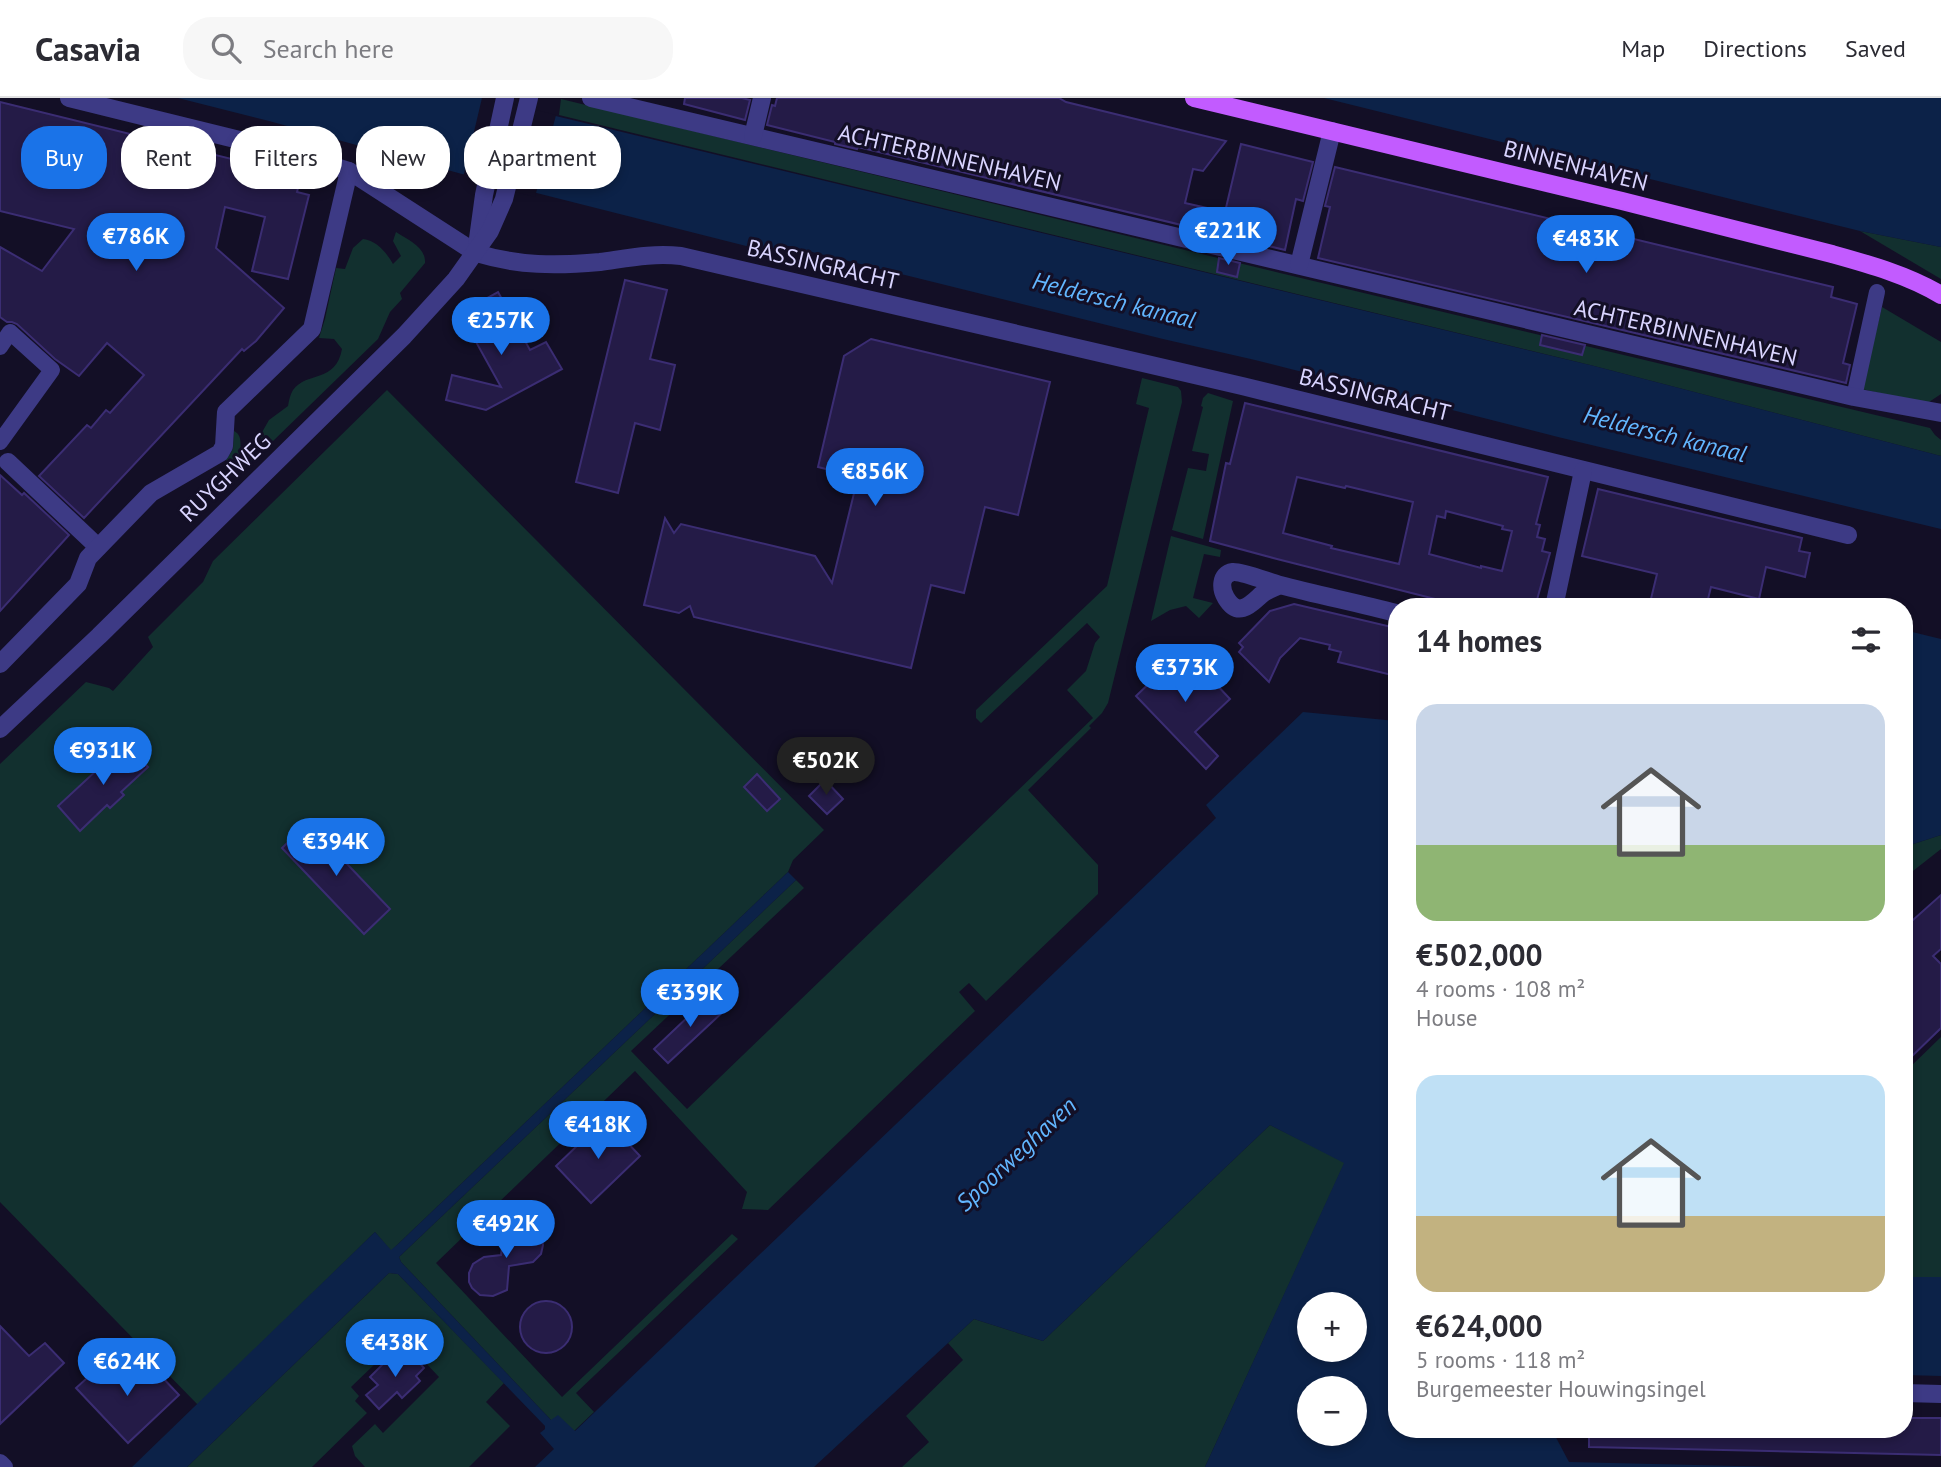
<!DOCTYPE html>
<meta charset="utf-8">
<style>
body{margin:0;font-family:"PT Sans",sans-serif;background:#f7f7f7;color:#2b2b33;height:100vh;display:flex;flex-direction:column;font-size:26px;white-space:nowrap}
*{box-sizing:border-box;margin:0}
p{font-size:23px;color:#7c7c81}
.icon{flex:none;width:38px;height:38px;fill:none;stroke:currentColor;stroke-width:2;stroke-linecap:round;stroke-linejoin:round}
.map{position:relative;flex:1;overflow:hidden}
.details{position:absolute;left:1388px;top:500px;width:525px;height:840px;display:flex;flex-direction:column;background:#fff;border-radius:28px;box-shadow:0 4px 10px #0003}
.details>*{flex:none}
.banner{position:absolute;left:21px;top:28px;width:665px;height:63px;display:flex;gap:14px}
.tools{position:absolute;left:1297px;top:1194px;display:grid;gap:14px}
.tools a{display:grid;place-items:center;width:70px;height:70px;border-radius:50%;background:#fff;box-shadow:0 4px 10px #0003;font-size:35px}
.price{position:absolute;translate:-50% -60px;padding:0 16px;border-radius:24px;background:#1a73e8;color:#fff;font-size:23px;line-height:46px;filter:drop-shadow(0 2px 4px #0008)}
.price::after{content:'';position:absolute;left:50%;top:42px;width:21px;height:16px;margin-left:-10px;background:inherit;clip-path:polygon(0 0,100% 0,50% 100%)}
.price.current{background:#222;color:#fff}
ul{padding:0;list-style:none}
li{display:grid;align-content:center;gap:14px;height:371px;padding:0 28px}
li span{display:grid;place-items:center;height:217px;border-radius:21px;color:#555}
li>.icon{margin-inline-start:auto}
span .icon{width:126px;height:126px;fill:#fffc;stroke-width:1}
li b{font-size:30px}
h2{display:flex;justify-content:space-between;align-items:center;height:84px;padding:0 28px;font-size:30px}
.pill{padding:0 24px;border-radius:28px;background:#fff;box-shadow:0 4px 10px #0003;font-size:24px;line-height:63px}
.pill.current{background:#1a73e8;color:#fff}
header{display:flex;align-items:center;gap:42px;box-sizing:border-box;height:98px;padding:0 35px;background:#fff;border-bottom:2px solid #e1e1e2}
header strong{font-size:33px}
nav{display:flex;gap:38px;margin-inline-start:auto;font-size:24px}
.search{width:490px;height:63px;background:#f7f7f7;display:flex;align-items:center;gap:18px;box-sizing:border-box;padding:0 24px;border-radius:28px;color:#7c7c81;font-size:26px}
.map>svg:first-child{display:block}
.green{fill:#12302f}
.water{fill:#0c2248;fill-rule:evenodd}
.pier{fill:#130f26}
.building{fill:#241b47;stroke:#3b2d73;stroke-width:2;fill-rule:evenodd}
.lines{fill:none;stroke-linecap:round;stroke-linejoin:round}
.pedestrian{stroke:#3d3a85;stroke-width:16}
.minor{stroke:#3d3a85;stroke-width:18}
.tertiary{stroke:#3d3a85;stroke-width:18}
.primary{stroke:#c25bff;stroke-width:18}
.labels{text-anchor:middle;dominant-baseline:central;stroke-width:6;stroke-linejoin:round;paint-order:stroke}
.street-label{font-size:23px;fill:#d9d4ff;stroke:#130f26}
.water-label{font-size:24px;font-style:italic;fill:#62b6ff;stroke:#130f26}
</style>
<header>
<strong>Casavia</strong>
<div class="search"><svg class="icon" aria-label="search" viewBox="0 0 24 24"><circle cx="10" cy="10" r="6"/><path d="M15 15l6 6"/></svg>Search here</div>
<nav><a>Map</a><a>Directions</a><a>Saved</a></nav>
</header>
<div class="map">
<svg width="1941" height="1369" viewBox="0 0 1941 1369">
<rect width="100%" height="100%" fill="#130f26"/>
<g class="green">
<polygon points="561,1 1280,175 1930,330 1935,337 1941,342 1941,358 1594,268 559,17"/>
<polygon points="1860,133 1941,149 1941,181"/>
<path d="M396,134C408,142 426,149 425,165L400,195L402,201L390,214L378,241L239,376L226,362L233,351L234,333C244,338 239,349 241,359L246,360L261,346V336L269,322L288,308C289,302 290,297 293,292C307,273 336,285 342,251L334,241L319,240L325,221L336,170L345,171L353,150L363,141C377,143 386,154 393,166L401,158L393,143Z"/>
<polygon points="1882,209 1941,244 1941,296 1926,306 1862,291"/>
<polygon points="1142,280 1178,289 1181,293 1182,304 1108,605 1102,615 1089,628 1091,630 1028,692 1098,767 1098,796 986,903 969,885 959,894 975,913 768,1112 742,1111 747,1094 635,973 436,1165 562,1299 732,1136 738,1141 576,1295 594,1314 574,1333 551,1322 401,1164 399,1159 796,782 804,790 631,953 687,1011 1093,620 1067,592 1086,573 1095,545 1100,539 1087,525 981,625 976,620 976,612 1107,488 1149,310 1136,306"/>
<polygon points="387,292 824,732 793,762 788,774 397,1147 391,1153 375,1134 198,1307 0,1104 0,666 86,584 109,590 113,593 153,549 148,539 203,484 213,463"/>
<polygon points="1208,295 1233,303 1203,441 1172,432 1188,370 1206,373 1209,356 1192,353 1203,309 1201,308 1203,300"/>
<polygon points="1171,438 1221,452 1220,459 1204,456 1193,500 1213,505 1199,520 1186,508 1170,512 1151,523"/>
<polygon points="1941,737 1941,751 1904,780 1904,749"/>
<polygon points="1941,939 1941,1179 1904,1179 1904,975"/>
<polygon points="1270,1027 1345,1064 1205,1369 902,1369 929,1344 906,1318 963,1262 948,1245 974,1221 1043,1243"/>
<polygon points="389,1175 398,1176 504,1285 486,1304 510,1328 469,1369 365,1369 355,1358 352,1348 375,1326 383,1335 439,1279 402,1240 351,1289 359,1298 355,1303 367,1315 312,1369 187,1369"/>
</g>
<g class="water">
<polygon points="178,0 481,0 1594,268 1941,358 1941,431 1558,339 1255,262 1163,241 788,148 782,157 462,76 269,23"/>
<polygon points="1324,0 1941,0 1941,149 1860,133"/>
<polygon points="1904,532 1941,541 1941,737 1904,749"/>
<path d="M1303,614L1396,623V1332H1552L1569,1364L1781,1369H1205L1344,1065L1270,1027L1043,1243L974,1221L814,1369H535L554,1351L540,1335L545,1331V1328L398,1176L389,1175L187,1369H132L375,1134L391,1152L397,1147L788,774L796,782L399,1159L401,1164L551,1322L558,1317L575,1333L1216,720L1206,707ZM1309,1206H1354V1251H1309ZM1309,1290H1354V1335H1309Z"/>
<polygon points="1904,1179 1941,1179 1941,1278 1904,1277"/>
</g>
<polygon class="pier" points="482,0 489,0 556,17 535,99 463,80"/>
<g class="building">
<polygon points="685,0 742,0 750,2 745,22 684,6"/>
<polygon points="777,0 1059,0 1066,4 1226,43 1203,73 1193,71 1185,105 1225,114 1241,46 1313,64 1303,103 1296,101 1285,152 858,49 857,51 835,46 835,44 767,27 772,7 775,8"/>
<polygon points="0,4 301,78 297,94 309,97 288,181 252,173 265,119 225,109 216,150 284,210 256,243 244,253 242,251 84,420 39,378 87,327 91,330 106,312 110,315 144,277 107,245 79,278 55,261 17,226 12,224 7,224 0,219 0,149 42,173 74,131 0,113"/>
<polygon points="1335,69 1833,189 1831,199 1857,206 1843,265 1850,267 1846,285 1318,160 1330,109 1325,108"/>
<polygon points="1219,160 1240,165 1237,179 1217,174"/>
<polygon points="625,182 667,192 650,261 675,267 660,332 635,325 618,395 576,384"/>
<polygon points="498,194 530,252 546,244 562,271 486,312 446,302 452,277 501,289 460,215"/>
<polygon points="1542,237 1585,247 1582,257 1540,247"/>
<polygon points="871,241 1050,284 1018,417 985,409 964,495 931,487 911,570 694,519 690,508 679,515 644,507 665,420 674,435 681,426 815,458 832,485 858,379 818,369 844,258"/>
<path d="M1245,305L1548,379L1536,426L1540,427L1537,439L1545,441L1542,453L1550,455L1535,509H1450L1451,505L1277,461L1210,443L1226,365L1230,366ZM1297,379L1345,390L1346,388L1413,404L1399,466L1331,450L1332,448L1283,435ZM1446,413L1503,428L1502,431L1512,433L1502,473L1481,468V470L1429,456L1437,418L1445,420Z"/>
<polygon points="0,377 22,397 24,395 69,437 0,513"/>
<polygon points="1598,391 1802,440 1799,453 1810,455 1805,479 1766,469 1759,501 1711,489 1706,509 1649,509 1657,476 1582,458"/>
<polygon points="1294,506 1396,530 1396,578 1338,564 1341,554 1329,551 1330,547 1300,540 1280,560 1269,584 1239,554 1243,549 1239,545 1270,513"/>
<polygon points="1184,552 1230,601 1195,634 1218,658 1206,671 1136,598"/>
<polygon points="125,646 148,669 121,694 124,697 110,710 107,707 80,733 58,708"/>
<polygon points="757,676 780,701 767,713 744,689"/>
<polygon points="825,682 843,701 827,716 809,698"/>
<polygon points="308,725 390,811 364,836 282,750"/>
<polygon points="1941,797 1941,851 1933,858 1941,866 1941,930 1904,966 1904,830"/>
<polygon points="711,897 725,912 668,965 654,951"/>
<polygon points="605,1021 640,1058 591,1105 556,1068"/>
<polygon points="527,1126 536,1130 541,1137 543,1147 541,1156 533,1164 509,1168 507,1192 493,1198 480,1197 472,1190 469,1184 469,1175 473,1166 484,1159 501,1157 503,1142 508,1133 516,1127"/>
<circle cx="546" cy="1229" r="26"/>
<polygon points="0,1228 29,1258 45,1245 64,1265 0,1326"/>
<polygon points="408,1252 424,1270 416,1278 420,1283 402,1300 397,1294 379,1311 366,1297 378,1287 370,1279 386,1263 388,1266 396,1258 398,1260"/>
<polygon points="122,1262 129,1262 152,1285 160,1277 179,1297 128,1345 76,1290 97,1271 105,1278"/>
<polygon points="1906,1320 1941,1320 1941,1357 1589,1349 1589,1332 1904,1332"/>
</g>
<g class="lines">
<g class="pedestrian">
<polyline points="0,249 10,234 52,272 0,344"/>
<polyline points="1854,299 1877,194"/>
</g>
<g class="minor">
<path d="M69,0L296,56L349,73L476,155C519,168 556,168 600,164C629,160 652,155 681,158L1242,288L1848,437"/>
<polyline points="591,0 1854,299 1941,315"/>
<polyline points="753,38 762,0"/>
<polyline points="1299,167 1332,33"/>
<polyline points="8,364 98,449"/>
<path d="M1280,487C1274,490 1267,492 1261,497C1250,507 1238,520 1226,500C1221,492 1219,476 1233,474C1241,473 1269,484 1280,487C1318,497 1358,505 1396,515"/>
<polyline points="1554,509 1583,373"/>
<polyline points="0,566 78,486 88,460 151,395 220,355 224,348 226,314 312,231 349,73"/>
<polyline points="1904,1295 1941,1296"/>
<polyline points="0,1365 4,1369"/>
</g>
<g class="tertiary">
<polyline points="477,148 484,97 505,0"/>
<polyline points="0,631 99,538 404,238 456,181 490,133 504,101 529,0"/>
</g>
<path class="primary" d="M1194,0L1622,103L1832,156C1868,166 1908,177 1941,197"/>
</g>
<g class="labels">
<g class="street-label">
<text transform="translate(950 59) rotate(13)">ACHTERBINNENHAVEN</text>
<text transform="translate(1576 67) rotate(14)">BINNENHAVEN</text>
<text transform="translate(823 166) rotate(13)">BASSINGRACHT</text>
<text transform="translate(1686 234) rotate(13)">ACHTERBINNENHAVEN</text>
<text transform="translate(1375 296) rotate(14)">BASSINGRACHT</text>
<text transform="translate(225 379) rotate(-44)">RUYGHWEG</text>
</g>
<g class="water-label">
<text transform="translate(1114 202) rotate(14)">Heldersch kanaal</text>
<text transform="translate(1665 336) rotate(14)">Heldersch kanaal</text>
<text transform="translate(1016 1056) rotate(-43)">Spoorweghaven</text>
</g>
</g>
</svg>
<div class="tools">
<a>+</a>
<a>−</a>
</div>
<b class="price" style="left:1228px;top:169px">€221K</b>
<b class="price" style="left:136px;top:175px">€786K</b>
<b class="price" style="left:1586px;top:177px">€483K</b>
<b class="price" style="left:501px;top:259px">€257K</b>
<b class="price" style="left:875px;top:410px">€856K</b>
<b class="price" style="left:1185px;top:606px">€373K</b>
<b class="price" style="left:103px;top:689px">€931K</b>
<b class="price current" style="left:826px;top:699px">€502K</b>
<b class="price" style="left:336px;top:780px">€394K</b>
<b class="price" style="left:690px;top:931px">€339K</b>
<b class="price" style="left:598px;top:1063px">€418K</b>
<b class="price" style="left:506px;top:1162px">€492K</b>
<b class="price" style="left:395px;top:1281px">€438K</b>
<b class="price" style="left:127px;top:1300px">€624K</b>
<div class="banner">
<a class="pill current">Buy</a>
<a class="pill">Rent</a>
<a class="pill">Filters</a>
<a class="pill">New</a>
<a class="pill">Apartment</a>
</div>
<section class="details">
<h2>14 homes<svg class="icon" aria-label="filters" viewBox="0 0 24 24"><path d="M4 7h16M4 17h16"/><circle cx="9" cy="7" r="2"/><circle cx="15" cy="17" r="2"/></svg></h2>
<ul>
<li><span style="background:linear-gradient(#c9d6e8 65%,#8fb573 0)"><svg class="icon" aria-label="home" viewBox="0 0 24 24"><path d="M3 11l9-7 9 7M6 9v11h12V9"/></svg></span><div><b>€502,000</b><p>4 rooms · 108 m²</p><p>House</p></div></li>
<li><span style="background:linear-gradient(#bfe0f5 65%,#c2b280 0)"><svg class="icon" aria-label="home" viewBox="0 0 24 24"><path d="M3 11l9-7 9 7M6 9v11h12V9"/></svg></span><div><b>€624,000</b><p>5 rooms · 118 m²</p><p>Burgemeester Houwingsingel</p></div></li>
</ul>
</section>
</div>
